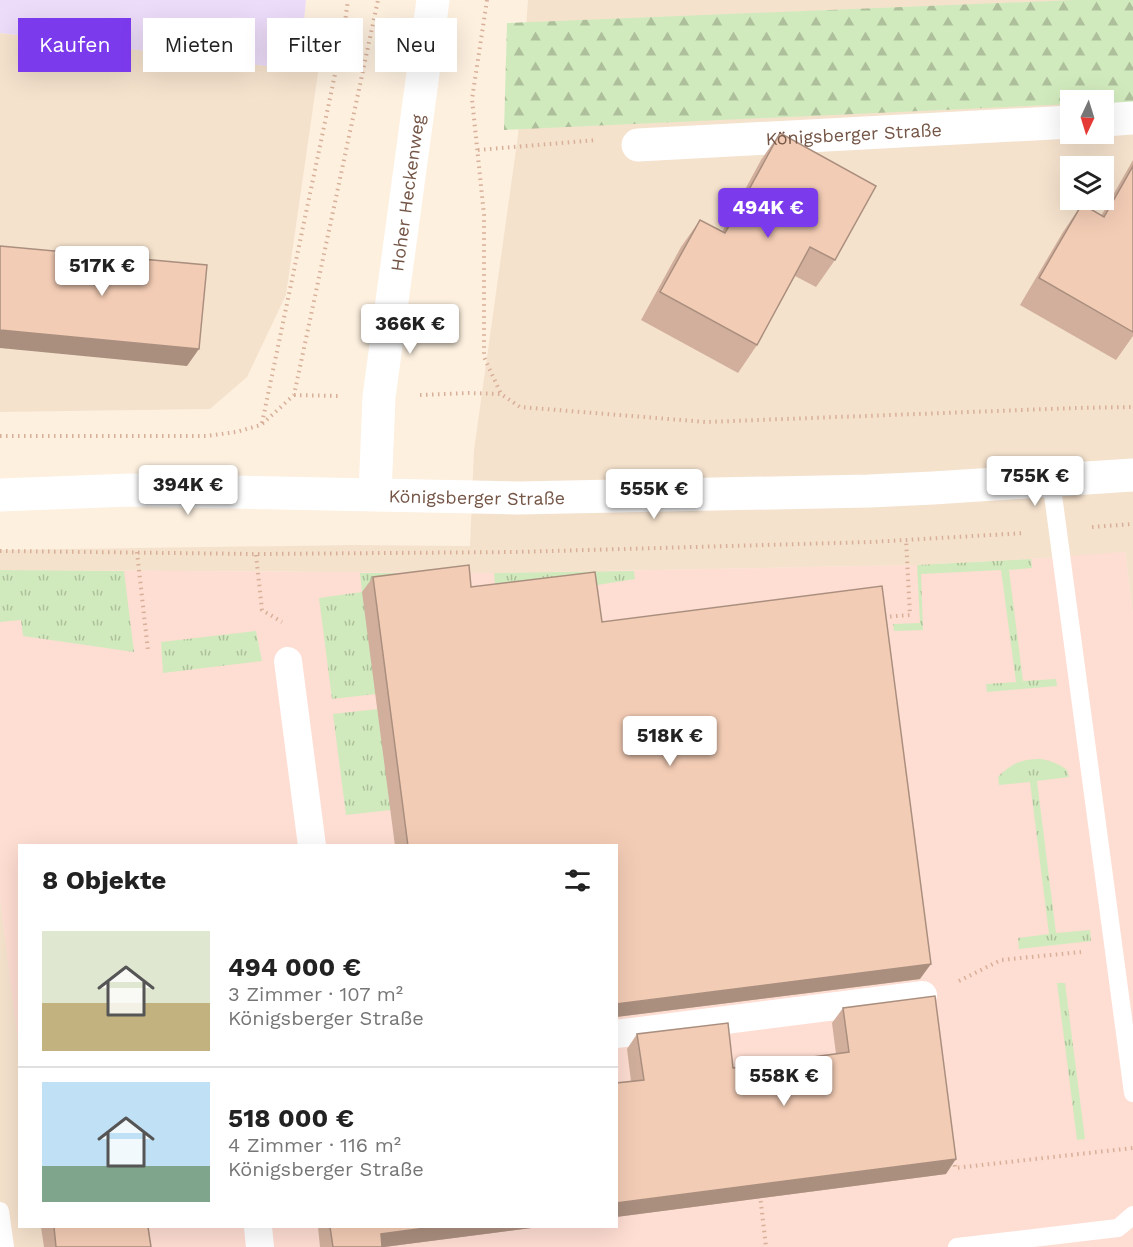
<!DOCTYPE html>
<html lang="de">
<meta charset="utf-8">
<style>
body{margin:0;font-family:"Work Sans",sans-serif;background:#f6f6f6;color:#222;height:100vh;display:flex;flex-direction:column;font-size:22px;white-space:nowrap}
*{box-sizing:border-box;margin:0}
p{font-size:20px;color:#767676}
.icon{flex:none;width:33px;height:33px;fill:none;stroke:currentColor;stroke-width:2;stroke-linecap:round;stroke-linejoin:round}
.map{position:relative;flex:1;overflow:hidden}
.drawer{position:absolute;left:18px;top:844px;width:600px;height:384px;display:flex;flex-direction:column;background:#fff;border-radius:0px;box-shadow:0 6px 24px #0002}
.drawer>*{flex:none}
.hud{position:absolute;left:18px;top:18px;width:600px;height:54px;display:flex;gap:12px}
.needle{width:39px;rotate:184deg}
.tools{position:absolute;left:1060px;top:90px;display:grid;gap:12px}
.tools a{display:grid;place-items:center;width:54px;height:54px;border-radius:0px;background:#fff;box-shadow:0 6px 24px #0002;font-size:30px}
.price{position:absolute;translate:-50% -51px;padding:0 14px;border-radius:6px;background:#fff;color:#222;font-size:20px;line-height:39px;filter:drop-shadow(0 2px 3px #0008)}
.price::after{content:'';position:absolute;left:50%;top:36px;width:18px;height:14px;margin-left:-9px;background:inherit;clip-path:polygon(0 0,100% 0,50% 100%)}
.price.current{background:#7c3aed;color:#fff}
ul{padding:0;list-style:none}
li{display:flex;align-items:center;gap:18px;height:150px;padding:0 24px}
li+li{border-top:2px solid #e0e0e0}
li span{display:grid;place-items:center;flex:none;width:168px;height:120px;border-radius:0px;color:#555}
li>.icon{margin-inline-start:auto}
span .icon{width:72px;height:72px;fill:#fffc;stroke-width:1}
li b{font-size:26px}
h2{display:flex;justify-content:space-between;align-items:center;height:72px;padding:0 24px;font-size:26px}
.tag{padding:0 21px;border-radius:0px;background:#fff;box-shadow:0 6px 24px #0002;font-size:21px;line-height:54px}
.tag.current{background:#7c3aed;color:#fff}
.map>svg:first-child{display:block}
.residential{fill:#f5e2cd;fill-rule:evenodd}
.commercial{fill:#feddd2}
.education{fill:#eddcf9}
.grass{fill:url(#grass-tufts)}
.forest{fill:url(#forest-firs)}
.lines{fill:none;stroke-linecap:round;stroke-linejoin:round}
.path{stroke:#d8af99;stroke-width:4;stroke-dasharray:1.5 4.5;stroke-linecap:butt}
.service{stroke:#fff;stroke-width:18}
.pedestrian{stroke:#fff;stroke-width:28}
.minor{stroke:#fff;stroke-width:33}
.tertiary{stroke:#fff;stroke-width:33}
.wall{fill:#d1af9c}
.shaded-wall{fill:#aa8f7f}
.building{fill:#f3ccb5;stroke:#aa8f7f;stroke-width:1.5}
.labels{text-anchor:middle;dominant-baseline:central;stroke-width:4.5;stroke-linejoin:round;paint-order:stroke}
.street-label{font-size:18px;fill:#745546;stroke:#fff4e6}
</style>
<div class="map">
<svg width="1133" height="1247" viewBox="0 0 1133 1247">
<defs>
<pattern id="grass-tufts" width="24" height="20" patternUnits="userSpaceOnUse" patternTransform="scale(1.5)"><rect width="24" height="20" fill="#d1eabd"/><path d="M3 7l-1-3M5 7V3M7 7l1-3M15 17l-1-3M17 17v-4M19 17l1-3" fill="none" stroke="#aec09b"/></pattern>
<pattern id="forest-firs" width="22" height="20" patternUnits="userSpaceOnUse" patternTransform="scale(1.5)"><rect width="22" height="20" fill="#d1eabd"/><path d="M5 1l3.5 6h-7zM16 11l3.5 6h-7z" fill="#aec09b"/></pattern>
</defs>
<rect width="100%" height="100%" fill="#fdf0df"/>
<g class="residential">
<path d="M528,0H1133V615L1125,553L1031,559L917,565L494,573L0,570V550L352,545L470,546L474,450L518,135ZM1071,100H1104V134H1071ZM1071,166H1104V200H1071Z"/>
<polygon points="0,33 299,70 319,66 286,295 247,377 210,409 0,412"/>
<polygon points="0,898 20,1050 20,1227 42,1227 44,1247 0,1247"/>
</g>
<polygon class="commercial" points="1125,552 1133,615 1133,1247 44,1247 42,1227 616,1227 616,846 20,846 19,1050 0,898 0,570 494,573 917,565 1031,559"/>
<polygon class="education" points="0,0 306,0 299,70 0,33"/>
<g class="grass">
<polygon points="1031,559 1032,568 1009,570 1023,681 1056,679 1057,686 987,692 986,684 1016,682 1001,570 921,574 923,630 894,631 893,624 920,623 917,565"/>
<polygon points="0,570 124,571 134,652 23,636 21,620 0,622"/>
<polygon points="634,571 635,579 585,587 496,598 494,573"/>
<polygon points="360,573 457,573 376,694 332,699 319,598 362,592"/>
<polygon points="256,631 262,661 163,673 161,642"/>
<polygon points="378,709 391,810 346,815 333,714"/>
<path d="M1041,759C1052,761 1059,764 1067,770L1069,777L1037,781L1056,933L1090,930L1091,941L1019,949L1018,938L1049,934L1030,782L999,785L998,777C1012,763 1022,759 1041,759Z"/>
<polygon points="1057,983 1065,983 1085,1139 1077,1140"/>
</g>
<polygon class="forest" points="1075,0 1133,0 1133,102 1104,103 1104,100 1071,100 1071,104 504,130 507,23"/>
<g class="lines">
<g class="path">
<polyline points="487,0 472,99 484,215 484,357 501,394"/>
<polyline points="478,150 597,140"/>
<polyline points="294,395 338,396"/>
<polyline points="420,395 469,393 501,394 520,407 706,422 1075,408 1133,407"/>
<polyline points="262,423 343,36 348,0"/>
<polyline points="0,436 206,436 236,432 261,425 294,395 378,0"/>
<polyline points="1092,527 1133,524"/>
<polyline points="0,551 256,554 517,552 871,542 1025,533"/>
<polyline points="137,552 148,651"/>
<polyline points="256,555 262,610 282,622"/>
<polyline points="884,617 910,615 906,540"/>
<polyline points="959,981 1001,960 1081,952"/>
<polyline points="954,1159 955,1168 1133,1148"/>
<polyline points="760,1195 766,1247"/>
</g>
<g class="service">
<polyline points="1051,480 1133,1093"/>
<polyline points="0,1211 5,1247"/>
<polyline points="957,1247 1118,1228 1133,1215"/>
</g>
<g class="pedestrian">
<polyline points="288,661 312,846"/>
<polyline points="616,1034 923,995"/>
<polyline points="258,1227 260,1247"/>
</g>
<g class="minor">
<polyline points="1104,120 1133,118"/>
<path id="s1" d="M638,145L1071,122"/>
</g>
<g class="tertiary">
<path id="s2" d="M375,494L379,397L433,0"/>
<path id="s3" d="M0,495L130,490L518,498L869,491L933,488L1133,475"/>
</g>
</g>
<g class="wall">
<polygon points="780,133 835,260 816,287 795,276 757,345 738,373 641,320 681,247 700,220 722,232 761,160"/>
<polygon points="1133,160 1133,336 1116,360 1020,305 1063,232 1082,204 1101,216"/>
<polygon points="373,577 471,587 602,622 920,979 616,1017 616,846 395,846 362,592"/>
<polygon points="843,1008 946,1174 616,1217 616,1083 631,1081 627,1049 637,1034 733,1068 836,1054 832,1023"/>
<polygon points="41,1227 148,1227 151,1247 44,1247"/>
<polygon points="318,1227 539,1227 384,1247 320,1247"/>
</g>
<g class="shaded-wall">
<polygon points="0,330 199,349 187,366 0,348"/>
<polygon points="931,964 920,979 616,1017 616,1004"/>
<polygon points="956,1159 946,1174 616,1217 616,1203"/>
<polygon points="433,1227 539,1227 384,1247 371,1247 381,1234"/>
</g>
<g class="building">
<polygon points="780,133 876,186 835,260 810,247 757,345 660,292 700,220 725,233"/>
<polygon points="1133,166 1133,332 1039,278 1082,204 1104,217"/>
<polygon points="0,246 207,265 199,349 0,330"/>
<polygon points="469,565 471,587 595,572 602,622 882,586 931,964 616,1004 616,846 408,846 373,577"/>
<polygon points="935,996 956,1159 616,1203 616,1083 644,1080 637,1034 728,1023 733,1068 849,1052 843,1008"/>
<polygon points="54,1227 148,1227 151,1247 56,1247"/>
<polygon points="330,1227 433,1227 381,1234 382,1247 333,1247"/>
</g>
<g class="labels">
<g class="street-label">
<text stroke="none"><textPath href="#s1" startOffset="216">Königsberger Straße</textPath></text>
<text stroke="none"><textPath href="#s2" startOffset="303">Hoher Heckenweg</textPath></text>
<text stroke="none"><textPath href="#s3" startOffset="477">Königsberger Straße</textPath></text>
</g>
</g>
</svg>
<div class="tools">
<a><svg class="needle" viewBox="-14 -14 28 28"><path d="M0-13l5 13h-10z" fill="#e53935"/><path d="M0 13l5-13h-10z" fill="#767676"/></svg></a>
<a><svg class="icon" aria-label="layers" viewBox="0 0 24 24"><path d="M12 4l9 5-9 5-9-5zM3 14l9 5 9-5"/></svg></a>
</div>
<b class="price current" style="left:768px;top:239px">494K €</b>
<b class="price" style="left:102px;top:297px">517K €</b>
<b class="price" style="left:410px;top:355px">366K €</b>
<b class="price" style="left:1035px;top:507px">755K €</b>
<b class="price" style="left:188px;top:516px">394K €</b>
<b class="price" style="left:654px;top:520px">555K €</b>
<b class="price" style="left:670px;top:767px">518K €</b>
<b class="price" style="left:784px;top:1107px">558K €</b>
<div class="hud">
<a class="tag current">Kaufen</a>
<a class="tag">Mieten</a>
<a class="tag">Filter</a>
<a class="tag">Neu</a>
</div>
<section class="drawer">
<h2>8 Objekte<svg class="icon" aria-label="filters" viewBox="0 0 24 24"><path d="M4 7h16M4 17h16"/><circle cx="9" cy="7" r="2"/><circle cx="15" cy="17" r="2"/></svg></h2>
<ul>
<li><span style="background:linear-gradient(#dfe7d0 60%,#c2b280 0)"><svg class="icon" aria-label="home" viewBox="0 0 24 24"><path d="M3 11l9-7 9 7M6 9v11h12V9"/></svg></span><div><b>494 000 €</b><p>3 Zimmer · 107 m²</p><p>Königsberger Straße</p></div></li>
<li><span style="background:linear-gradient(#bfe0f5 70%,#7fa58c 0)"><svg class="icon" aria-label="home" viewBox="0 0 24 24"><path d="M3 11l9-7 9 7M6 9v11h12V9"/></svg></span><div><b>518 000 €</b><p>4 Zimmer · 116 m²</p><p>Königsberger Straße</p></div></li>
</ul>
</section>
</div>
